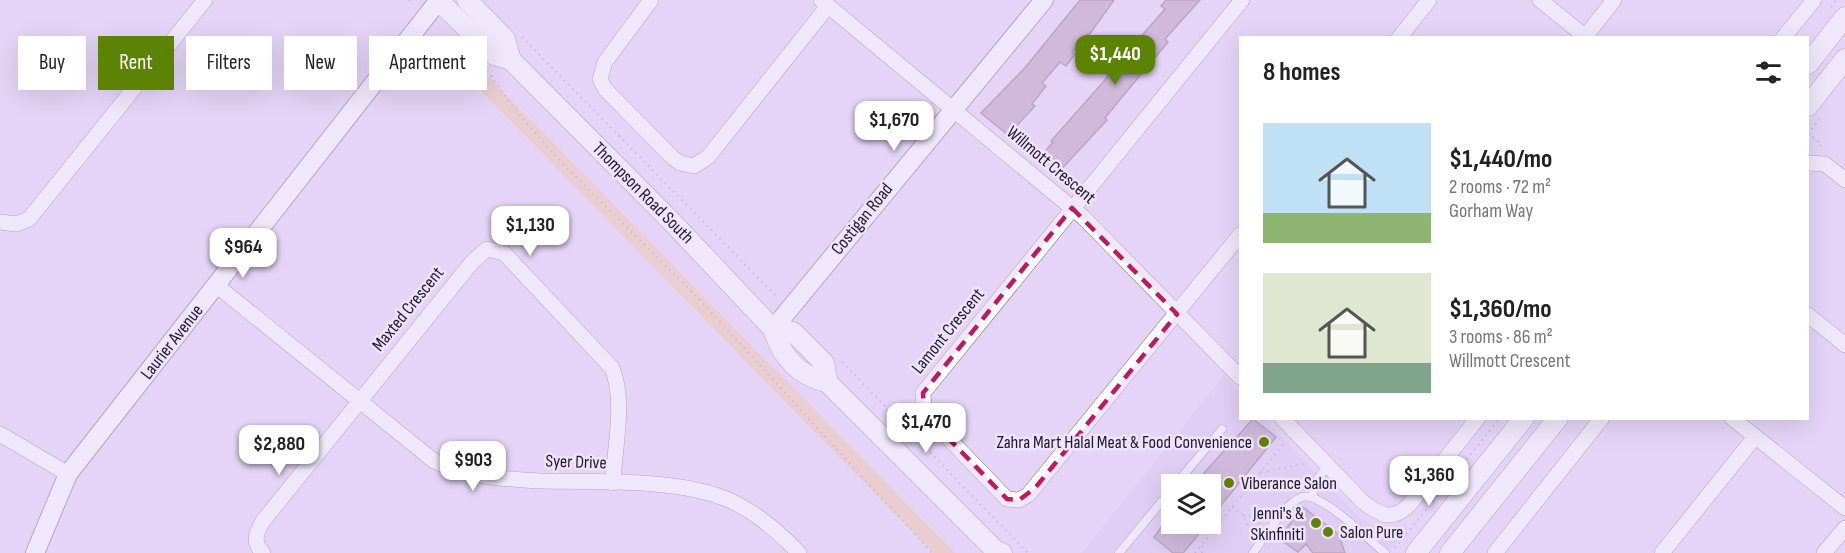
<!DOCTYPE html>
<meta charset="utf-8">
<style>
body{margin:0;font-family:"Sofia Sans Condensed",sans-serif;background:#f6f6f6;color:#222;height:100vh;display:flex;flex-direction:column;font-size:22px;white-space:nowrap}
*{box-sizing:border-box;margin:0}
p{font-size:20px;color:#767676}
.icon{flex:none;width:33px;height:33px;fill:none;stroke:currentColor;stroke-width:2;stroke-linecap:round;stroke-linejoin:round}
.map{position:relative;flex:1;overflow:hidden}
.panel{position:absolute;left:1239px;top:36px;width:570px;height:384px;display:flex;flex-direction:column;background:#fff;border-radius:0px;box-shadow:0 6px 24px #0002}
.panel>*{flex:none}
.banner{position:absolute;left:18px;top:36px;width:570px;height:54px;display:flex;gap:12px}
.controls{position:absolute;left:1161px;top:474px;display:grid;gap:12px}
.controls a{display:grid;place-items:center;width:60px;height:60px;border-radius:0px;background:#fff;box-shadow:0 6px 24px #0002;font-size:30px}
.price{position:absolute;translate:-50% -51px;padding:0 14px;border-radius:12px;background:#fff;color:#222;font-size:20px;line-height:39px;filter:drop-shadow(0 2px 3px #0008)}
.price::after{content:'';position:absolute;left:50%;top:36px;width:18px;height:14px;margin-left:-9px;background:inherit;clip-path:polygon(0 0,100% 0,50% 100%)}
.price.selected{background:#5d8305;color:#fff}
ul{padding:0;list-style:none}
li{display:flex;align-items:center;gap:18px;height:150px;padding:0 24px}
li span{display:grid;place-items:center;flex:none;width:168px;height:120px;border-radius:0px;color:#555}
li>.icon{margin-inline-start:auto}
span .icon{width:72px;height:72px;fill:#fffc;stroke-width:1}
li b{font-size:26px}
h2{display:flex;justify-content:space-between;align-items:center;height:72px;padding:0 24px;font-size:26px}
.tag{padding:0 21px;border-radius:0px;background:#fff;box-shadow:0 6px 24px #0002;font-size:21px;line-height:54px}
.tag.selected{background:#5d8305;color:#fff}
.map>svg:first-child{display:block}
.built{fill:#dcc7f1;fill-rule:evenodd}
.green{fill:#efc59b}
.building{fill:#b69ab5;stroke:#886d87;stroke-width:1.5}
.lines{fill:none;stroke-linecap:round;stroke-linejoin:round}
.service-casing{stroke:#7a6b8a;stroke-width:9}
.minor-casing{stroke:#7a6b8a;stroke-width:16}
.tertiary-casing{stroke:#7a6b8a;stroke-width:20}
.secondary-casing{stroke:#7a6b8a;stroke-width:21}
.path{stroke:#a99bb7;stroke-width:2;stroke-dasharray:1.5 4.5;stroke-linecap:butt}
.service{stroke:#fff;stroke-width:8}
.minor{stroke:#fff;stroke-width:15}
.tertiary{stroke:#fff;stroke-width:18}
.secondary{stroke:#fff;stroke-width:20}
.marked{fill:none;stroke:#c2185b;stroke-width:4.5;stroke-dasharray:12 8;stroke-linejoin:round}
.poi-dot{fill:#5d8305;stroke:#f0e3ff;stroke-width:2}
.labels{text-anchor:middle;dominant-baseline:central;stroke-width:5;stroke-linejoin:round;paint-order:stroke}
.street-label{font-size:18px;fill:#1f1825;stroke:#f0e3ff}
.poi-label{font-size:18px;fill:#1f1825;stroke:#f0e3ff;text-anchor:end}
</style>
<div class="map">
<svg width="1845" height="553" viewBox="0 0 1845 553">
<rect width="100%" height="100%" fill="#e5d4f7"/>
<path class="built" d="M1224,375L1240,393V418L1264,419L1361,519L1398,540L1388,553H1082ZM1172,484H1210V524H1172Z"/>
<polygon class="green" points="460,48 955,553 933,553 448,57"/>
<g class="building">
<polygon points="1080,0 1114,0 1089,35 1087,34 1072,52 1075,54 1066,66 1060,62 1042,83 1046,86 1032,104 1035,106 1008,135 981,113 1024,69"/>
<polygon points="1166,0 1200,0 1165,39 1168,42 1122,97 1105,118 1107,120 1056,175 1038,160 1053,142 1051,141 1105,80 1136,38 1138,40 1165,9 1161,6"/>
<polygon points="1253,419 1276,437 1210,519 1210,484 1194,484"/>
<polygon points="1303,507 1339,535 1345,553 1313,553 1306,544 1298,552 1284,542 1286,538 1281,535"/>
<polygon points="1172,512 1172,524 1207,524 1183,553 1173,553 1154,537"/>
</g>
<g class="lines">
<g class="service-casing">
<g id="service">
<polyline points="1176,484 1222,429"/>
<polyline points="1312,496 1318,478 1329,466"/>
<polyline points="1119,553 1172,489"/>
<path d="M1253,553C1264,538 1285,503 1302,497C1320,491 1369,540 1385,553"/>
</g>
</g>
<g class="minor-casing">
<g id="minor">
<polyline points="651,0 605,62 600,79 605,89 673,158 680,163 694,166 708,157 828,6"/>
<polyline points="821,0 1083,217 1240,377"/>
<polyline points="1540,0 1587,38"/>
<polyline points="1399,38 1429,0"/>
<polyline points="1584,38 1614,0"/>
<polyline points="1783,38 1814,0"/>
<polyline points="1808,163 1825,164 1845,180"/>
<polyline points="0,222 16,224 29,219 205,0"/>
<polyline points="1240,235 1028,495 1019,500 1007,499 924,413 923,393 1242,0"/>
<path d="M216,285L434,461C469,477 503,479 541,481C595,482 682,478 731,501C757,513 779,532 799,553"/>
<polyline points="1808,315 1845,345"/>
<path d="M1282,418L1363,502C1380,515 1392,522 1409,505L1478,418"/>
<polyline points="1732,418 1845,508"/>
<polyline points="0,434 68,474"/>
<path d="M263,553C252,542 256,533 263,521L473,261L487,249L504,253L612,368C626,402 614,448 613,483"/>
<polyline points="1495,553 1602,418"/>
<polyline points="1662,553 1755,437"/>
<polyline points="1824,553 1845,528"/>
</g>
</g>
<g class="tertiary-casing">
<g id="tertiary">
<polyline points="773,329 1044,0"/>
<polyline points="35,553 68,474 439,0"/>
</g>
</g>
<g class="secondary-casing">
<g id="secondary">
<polyline points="438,0 494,55 511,60"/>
<path d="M467,0L505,39L511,60L673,223L773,329C783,359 797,374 828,383L997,552L1002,553"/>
<polyline points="1808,64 1845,17"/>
<polyline points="1808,106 1845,59"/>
<polyline points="773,329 793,332 824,363 828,383"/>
<polyline points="1416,553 1524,418"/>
<polyline points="1450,553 1558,418"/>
</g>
</g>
<g class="path">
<polyline points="409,0 412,2"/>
<polyline points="1831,7 1836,0"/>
<polyline points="522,37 778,298"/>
<polyline points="450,39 473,59"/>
<polyline points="487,71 517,112 558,159 700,300 932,553"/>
<polyline points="1808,133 1821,144 1820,150"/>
<polyline points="1808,134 1821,117"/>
<polyline points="842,362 1028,553"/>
<polyline points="1261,472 1305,464"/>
<polyline points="1232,507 1244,516 1245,523 1255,532"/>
<polyline points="1244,516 1247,514 1261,525"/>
<polyline points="1395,548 1500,418"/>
<polyline points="1195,553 1285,442"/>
<polyline points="1202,553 1203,544"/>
</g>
<use href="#service" class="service"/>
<use href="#minor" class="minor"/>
<use href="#tertiary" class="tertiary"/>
<use href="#secondary" class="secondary"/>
</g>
<path d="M0 0H1845V553H0ZM1072,208L1177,314L1035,488L1019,500L1007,499L924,413L923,393Z" fill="#e5d4f7" fill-opacity=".55" fill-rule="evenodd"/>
<path class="marked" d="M1072,208L1177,314L1035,488L1019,500L1007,499L924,413L923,393Z"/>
<g class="poi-dot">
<circle cx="1264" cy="442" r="6"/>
<circle cx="1229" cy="483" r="6"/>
<circle cx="1316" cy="523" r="6"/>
<circle cx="1328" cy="532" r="6"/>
</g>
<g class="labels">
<g class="street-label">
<text transform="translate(1051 165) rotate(40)">Willmott Crescent</text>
<text transform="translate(643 193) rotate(45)">Thompson Road South</text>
<text transform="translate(862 219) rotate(-51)">Costigan Road</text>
<text transform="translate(408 309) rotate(-51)">Maxted Crescent</text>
<text transform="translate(948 331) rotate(-51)">Lamont Crescent</text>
<text transform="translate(172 342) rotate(-52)">Laurier Avenue</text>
<text transform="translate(576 462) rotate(2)">Syer Drive</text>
</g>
<g class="poi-label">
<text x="1252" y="442">Zahra Mart Halal Meat &amp; Food Convenience</text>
<text x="1241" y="483" text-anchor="start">Viberance Salon</text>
<text x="1304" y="513">Jenni's &amp;<tspan x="1304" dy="21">Skinfiniti</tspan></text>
<text x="1340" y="532" text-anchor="start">Salon Pure</text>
</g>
</g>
</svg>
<div class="controls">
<a><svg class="icon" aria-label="layers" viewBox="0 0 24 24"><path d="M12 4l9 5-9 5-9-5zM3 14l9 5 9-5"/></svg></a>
</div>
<b class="price selected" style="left:1115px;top:86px">$1,440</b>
<b class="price" style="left:894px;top:152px">$1,670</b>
<b class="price" style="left:530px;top:257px">$1,130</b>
<b class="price" style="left:243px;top:279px">$964</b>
<b class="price" style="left:926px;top:454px">$1,470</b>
<b class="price" style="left:279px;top:476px">$2,880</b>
<b class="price" style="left:473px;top:492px">$903</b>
<b class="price" style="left:1429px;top:507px">$1,360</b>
<div class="banner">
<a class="tag">Buy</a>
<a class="tag selected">Rent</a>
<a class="tag">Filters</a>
<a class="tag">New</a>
<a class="tag">Apartment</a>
</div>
<section class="panel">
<h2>8 homes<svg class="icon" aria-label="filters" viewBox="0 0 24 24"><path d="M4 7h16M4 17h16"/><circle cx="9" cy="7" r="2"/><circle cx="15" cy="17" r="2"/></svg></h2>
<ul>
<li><span style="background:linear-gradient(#bfe0f5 75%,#8fb573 0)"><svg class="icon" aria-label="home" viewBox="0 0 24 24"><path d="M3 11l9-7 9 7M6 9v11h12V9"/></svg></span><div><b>$1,440/mo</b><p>2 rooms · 72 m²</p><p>Gorham Way</p></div></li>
<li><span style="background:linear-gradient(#dfe7d0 75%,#7fa58c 0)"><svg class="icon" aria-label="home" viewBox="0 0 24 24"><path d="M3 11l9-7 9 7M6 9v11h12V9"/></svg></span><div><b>$1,360/mo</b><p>3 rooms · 86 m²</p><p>Willmott Crescent</p></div></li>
</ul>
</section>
</div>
